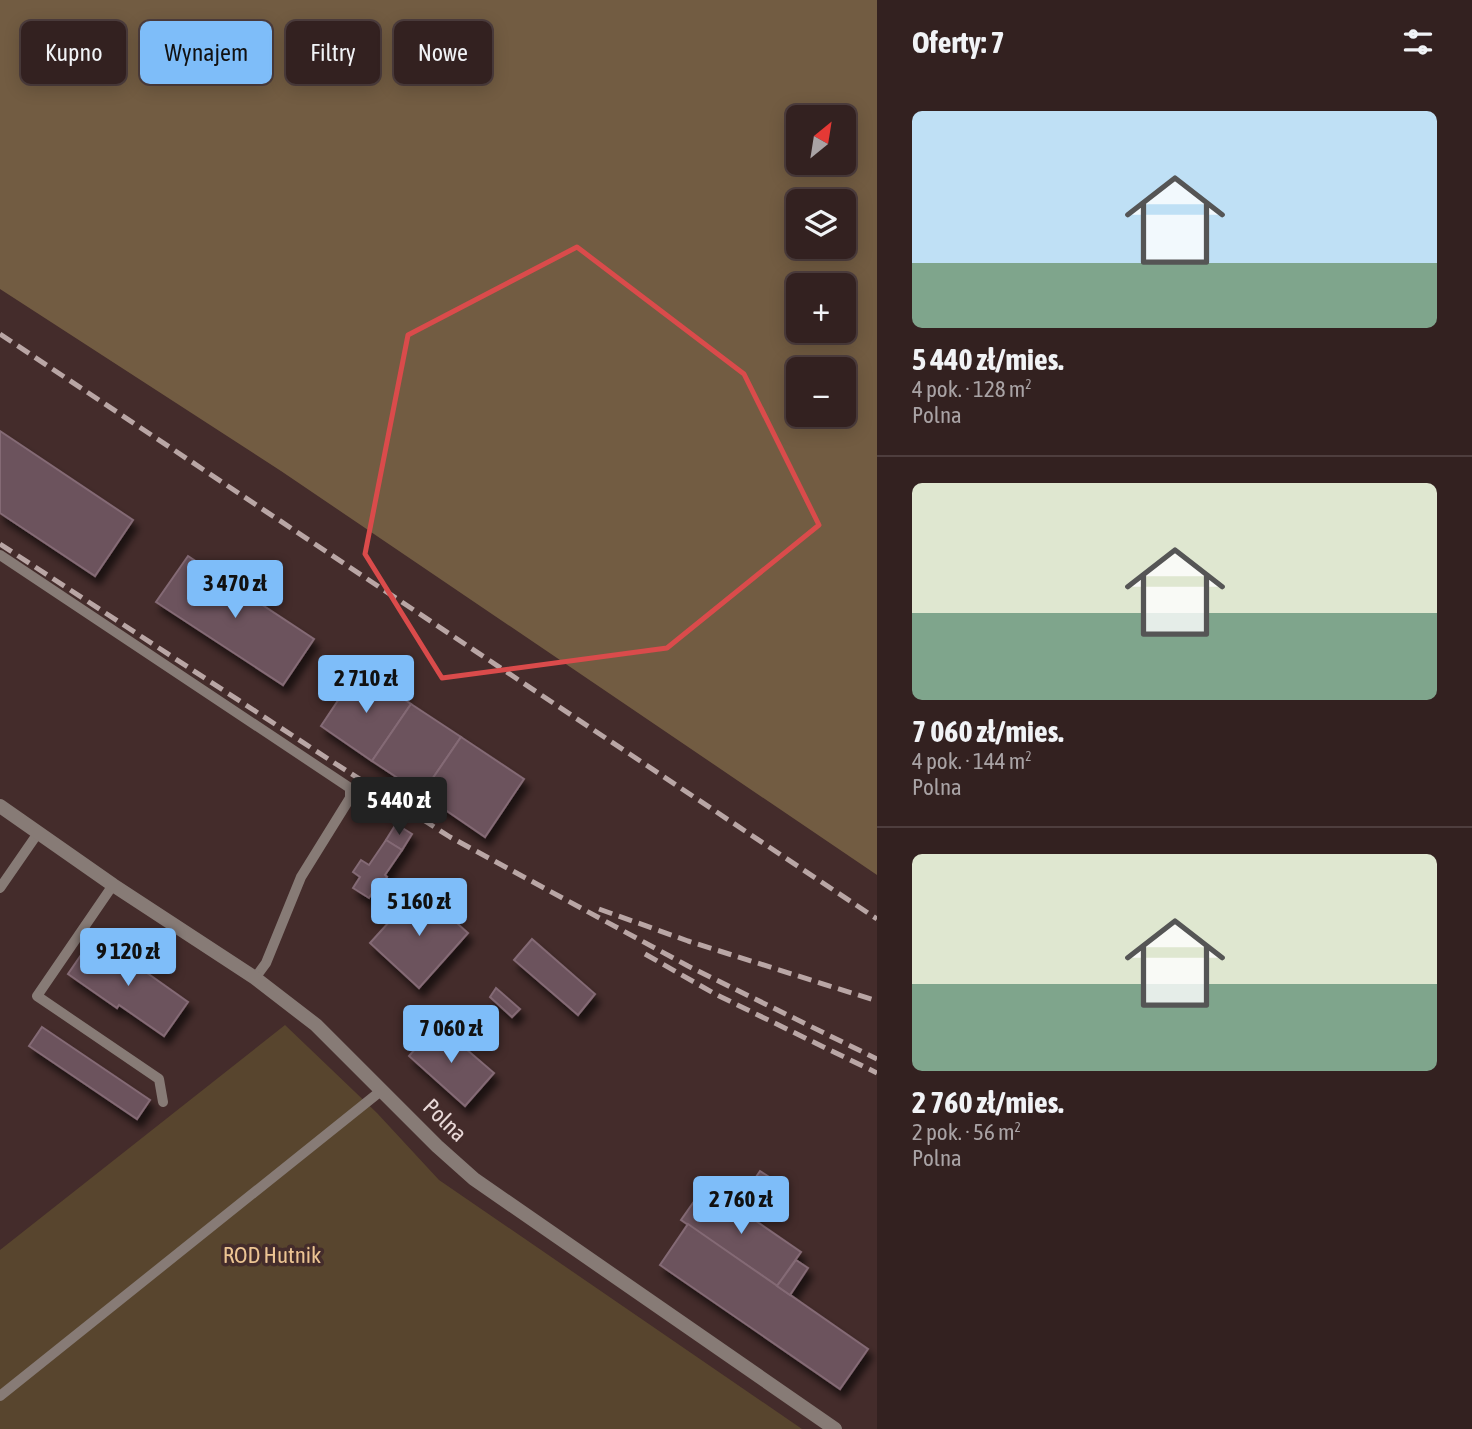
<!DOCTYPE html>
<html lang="pl">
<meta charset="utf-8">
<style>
body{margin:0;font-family:"Asap Condensed",sans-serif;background:#3b2929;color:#f1f3f6;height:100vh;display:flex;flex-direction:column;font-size:26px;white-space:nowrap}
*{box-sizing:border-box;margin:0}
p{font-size:23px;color:#a9a3a5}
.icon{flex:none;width:38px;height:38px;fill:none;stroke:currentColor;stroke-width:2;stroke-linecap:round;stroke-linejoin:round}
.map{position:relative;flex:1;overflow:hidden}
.drawer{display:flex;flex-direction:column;background:#332120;width:595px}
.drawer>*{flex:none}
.banner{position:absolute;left:21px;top:21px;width:665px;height:63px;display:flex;gap:14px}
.needle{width:46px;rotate:30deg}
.tools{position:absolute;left:786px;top:105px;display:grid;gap:14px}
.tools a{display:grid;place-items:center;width:70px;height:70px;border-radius:10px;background:#332120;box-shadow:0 4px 18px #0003,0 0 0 2px #4e3e3e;font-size:35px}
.price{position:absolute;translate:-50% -60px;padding:0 16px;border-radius:7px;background:#7ebdf9;color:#111;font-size:23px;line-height:46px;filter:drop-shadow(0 2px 4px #0008)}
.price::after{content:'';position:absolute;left:50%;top:42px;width:21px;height:16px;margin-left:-10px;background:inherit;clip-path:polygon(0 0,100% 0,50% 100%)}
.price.on{background:#222;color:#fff}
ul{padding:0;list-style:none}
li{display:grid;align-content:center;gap:14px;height:371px;padding:0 35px}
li+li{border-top:2px solid #4e3e3e}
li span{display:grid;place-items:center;height:217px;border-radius:10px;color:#555}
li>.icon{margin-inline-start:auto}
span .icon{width:126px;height:126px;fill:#fffc;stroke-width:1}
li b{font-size:30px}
h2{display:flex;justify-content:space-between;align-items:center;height:84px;padding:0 35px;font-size:30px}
.tag{padding:0 24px;border-radius:10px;background:#332120;box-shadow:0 4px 18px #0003,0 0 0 2px #4e3e3e;font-size:24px;line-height:63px}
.tag.on{background:#7ebdf9;color:#111}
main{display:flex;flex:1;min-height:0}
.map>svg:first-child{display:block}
.green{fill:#58452e}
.forest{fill:#725c42;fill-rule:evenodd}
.building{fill:#6c535d;stroke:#846a75;stroke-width:2;filter:url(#shadow)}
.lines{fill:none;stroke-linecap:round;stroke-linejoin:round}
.service{stroke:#877b76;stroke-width:10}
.tertiary{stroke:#877b76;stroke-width:14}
.rail{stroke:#b9a6a5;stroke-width:5;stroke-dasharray:14 7;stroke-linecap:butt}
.marked{fill:none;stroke:#da4b4b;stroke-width:5;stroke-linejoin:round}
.labels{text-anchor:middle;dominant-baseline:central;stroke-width:7;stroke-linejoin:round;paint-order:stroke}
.street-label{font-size:23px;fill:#e9d9d8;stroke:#442c2b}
.park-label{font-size:23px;fill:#ecc493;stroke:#442c2b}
</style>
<main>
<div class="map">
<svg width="877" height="1429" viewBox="0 0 877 1429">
<defs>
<filter id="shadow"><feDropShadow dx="4.5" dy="8" stdDeviation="3.5" flood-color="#0009"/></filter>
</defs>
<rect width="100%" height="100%" fill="#442c2b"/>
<polygon class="green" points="285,1025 377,1113 439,1180 802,1429 0,1429 0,1250"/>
<path class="forest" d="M0,0H877V875L281,471L0,289ZM798,117H844V163H798ZM798,201H844V247H798ZM798,285H844V331H798ZM798,369H844V415H798Z"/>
<g class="building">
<polygon points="0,431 133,520 95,576 0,513"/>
<polygon points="188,556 314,639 283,685 156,602"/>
<polygon points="359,669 411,704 372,761 321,726"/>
<polygon points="411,704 461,737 422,794 372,761"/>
<polygon points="461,737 524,779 485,837 422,794"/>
<polygon points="396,824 412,834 402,850 386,840"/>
<polygon points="386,840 402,850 385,875 387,877 379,889 376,887 369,898 353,888 360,877 353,872 361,860 369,865"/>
<polygon points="419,889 468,933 419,988 370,943"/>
<polygon points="532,939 595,994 578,1015 514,960"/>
<polygon points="90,942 119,962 123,956 188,1002 164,1036 119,1005 117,1008 68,974"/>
<polygon points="496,988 520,1009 512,1017 490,997"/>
<polygon points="437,1024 494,1073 465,1106 409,1056"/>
<polygon points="42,1027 150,1100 137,1119 29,1046"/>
<polygon points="760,1171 777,1182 753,1217 737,1205"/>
<polygon points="705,1186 801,1252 777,1286 681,1220"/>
<polygon points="688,1224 868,1349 840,1389 660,1265"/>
<polygon points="796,1260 808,1268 790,1295 777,1286"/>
</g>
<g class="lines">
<g class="service">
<polyline points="0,555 350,788 350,798 301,877 266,963 255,978"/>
<polyline points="113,885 37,996 159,1079 163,1102"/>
<polyline points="0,888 38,833"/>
<polyline points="0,1396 382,1090"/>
</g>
<polyline class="tertiary" points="0,806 113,885 255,978 316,1025 437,1146 474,1179 835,1429"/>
<g class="rail">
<polyline points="0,334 877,919"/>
<polyline points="0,544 336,764 450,837 688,966 877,1059"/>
<polyline points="599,909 688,941 877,1001"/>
<polyline points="645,954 715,994 877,1073"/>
</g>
</g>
<path class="marked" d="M577,247L744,374L819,525L667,648L442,678L365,554L408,335Z"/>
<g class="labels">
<g class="street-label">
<text transform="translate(445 1120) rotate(44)">Polna</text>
</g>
<g class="park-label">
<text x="272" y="1255">ROD Hutnik</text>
</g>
</g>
</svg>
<div class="tools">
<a><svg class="needle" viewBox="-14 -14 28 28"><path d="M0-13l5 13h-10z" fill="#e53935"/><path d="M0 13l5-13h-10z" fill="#a9a3a5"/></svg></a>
<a><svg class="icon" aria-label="layers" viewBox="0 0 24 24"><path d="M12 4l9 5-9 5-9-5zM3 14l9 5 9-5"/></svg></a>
<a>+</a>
<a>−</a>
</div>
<b class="price" style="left:235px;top:620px">3 470 zł</b>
<b class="price" style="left:366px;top:715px">2 710 zł</b>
<b class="price on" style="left:399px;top:837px">5 440 zł</b>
<b class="price" style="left:419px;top:938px">5 160 zł</b>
<b class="price" style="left:128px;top:988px">9 120 zł</b>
<b class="price" style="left:451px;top:1065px">7 060 zł</b>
<b class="price" style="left:741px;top:1236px">2 760 zł</b>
<div class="banner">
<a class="tag">Kupno</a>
<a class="tag on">Wynajem</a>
<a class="tag">Filtry</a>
<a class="tag">Nowe</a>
</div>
</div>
<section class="drawer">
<h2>Oferty: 7<svg class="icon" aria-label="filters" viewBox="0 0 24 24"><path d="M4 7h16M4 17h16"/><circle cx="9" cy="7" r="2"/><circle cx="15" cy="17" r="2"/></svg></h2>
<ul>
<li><span style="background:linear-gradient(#bfe0f5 70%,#7fa58c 0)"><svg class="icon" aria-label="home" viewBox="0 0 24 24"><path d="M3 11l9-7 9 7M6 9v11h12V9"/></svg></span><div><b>5 440 zł/mies.</b><p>4 pok. · 128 m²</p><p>Polna</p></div></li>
<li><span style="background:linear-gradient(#dfe7d0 60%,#7fa58c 0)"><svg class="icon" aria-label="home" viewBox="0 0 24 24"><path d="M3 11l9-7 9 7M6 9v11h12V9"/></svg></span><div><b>7 060 zł/mies.</b><p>4 pok. · 144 m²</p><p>Polna</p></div></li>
<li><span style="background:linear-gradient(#dfe7d0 60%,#7fa58c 0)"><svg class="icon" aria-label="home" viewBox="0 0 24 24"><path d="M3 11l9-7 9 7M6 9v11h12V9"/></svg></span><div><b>2 760 zł/mies.</b><p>2 pok. · 56 m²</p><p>Polna</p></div></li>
</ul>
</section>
</main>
